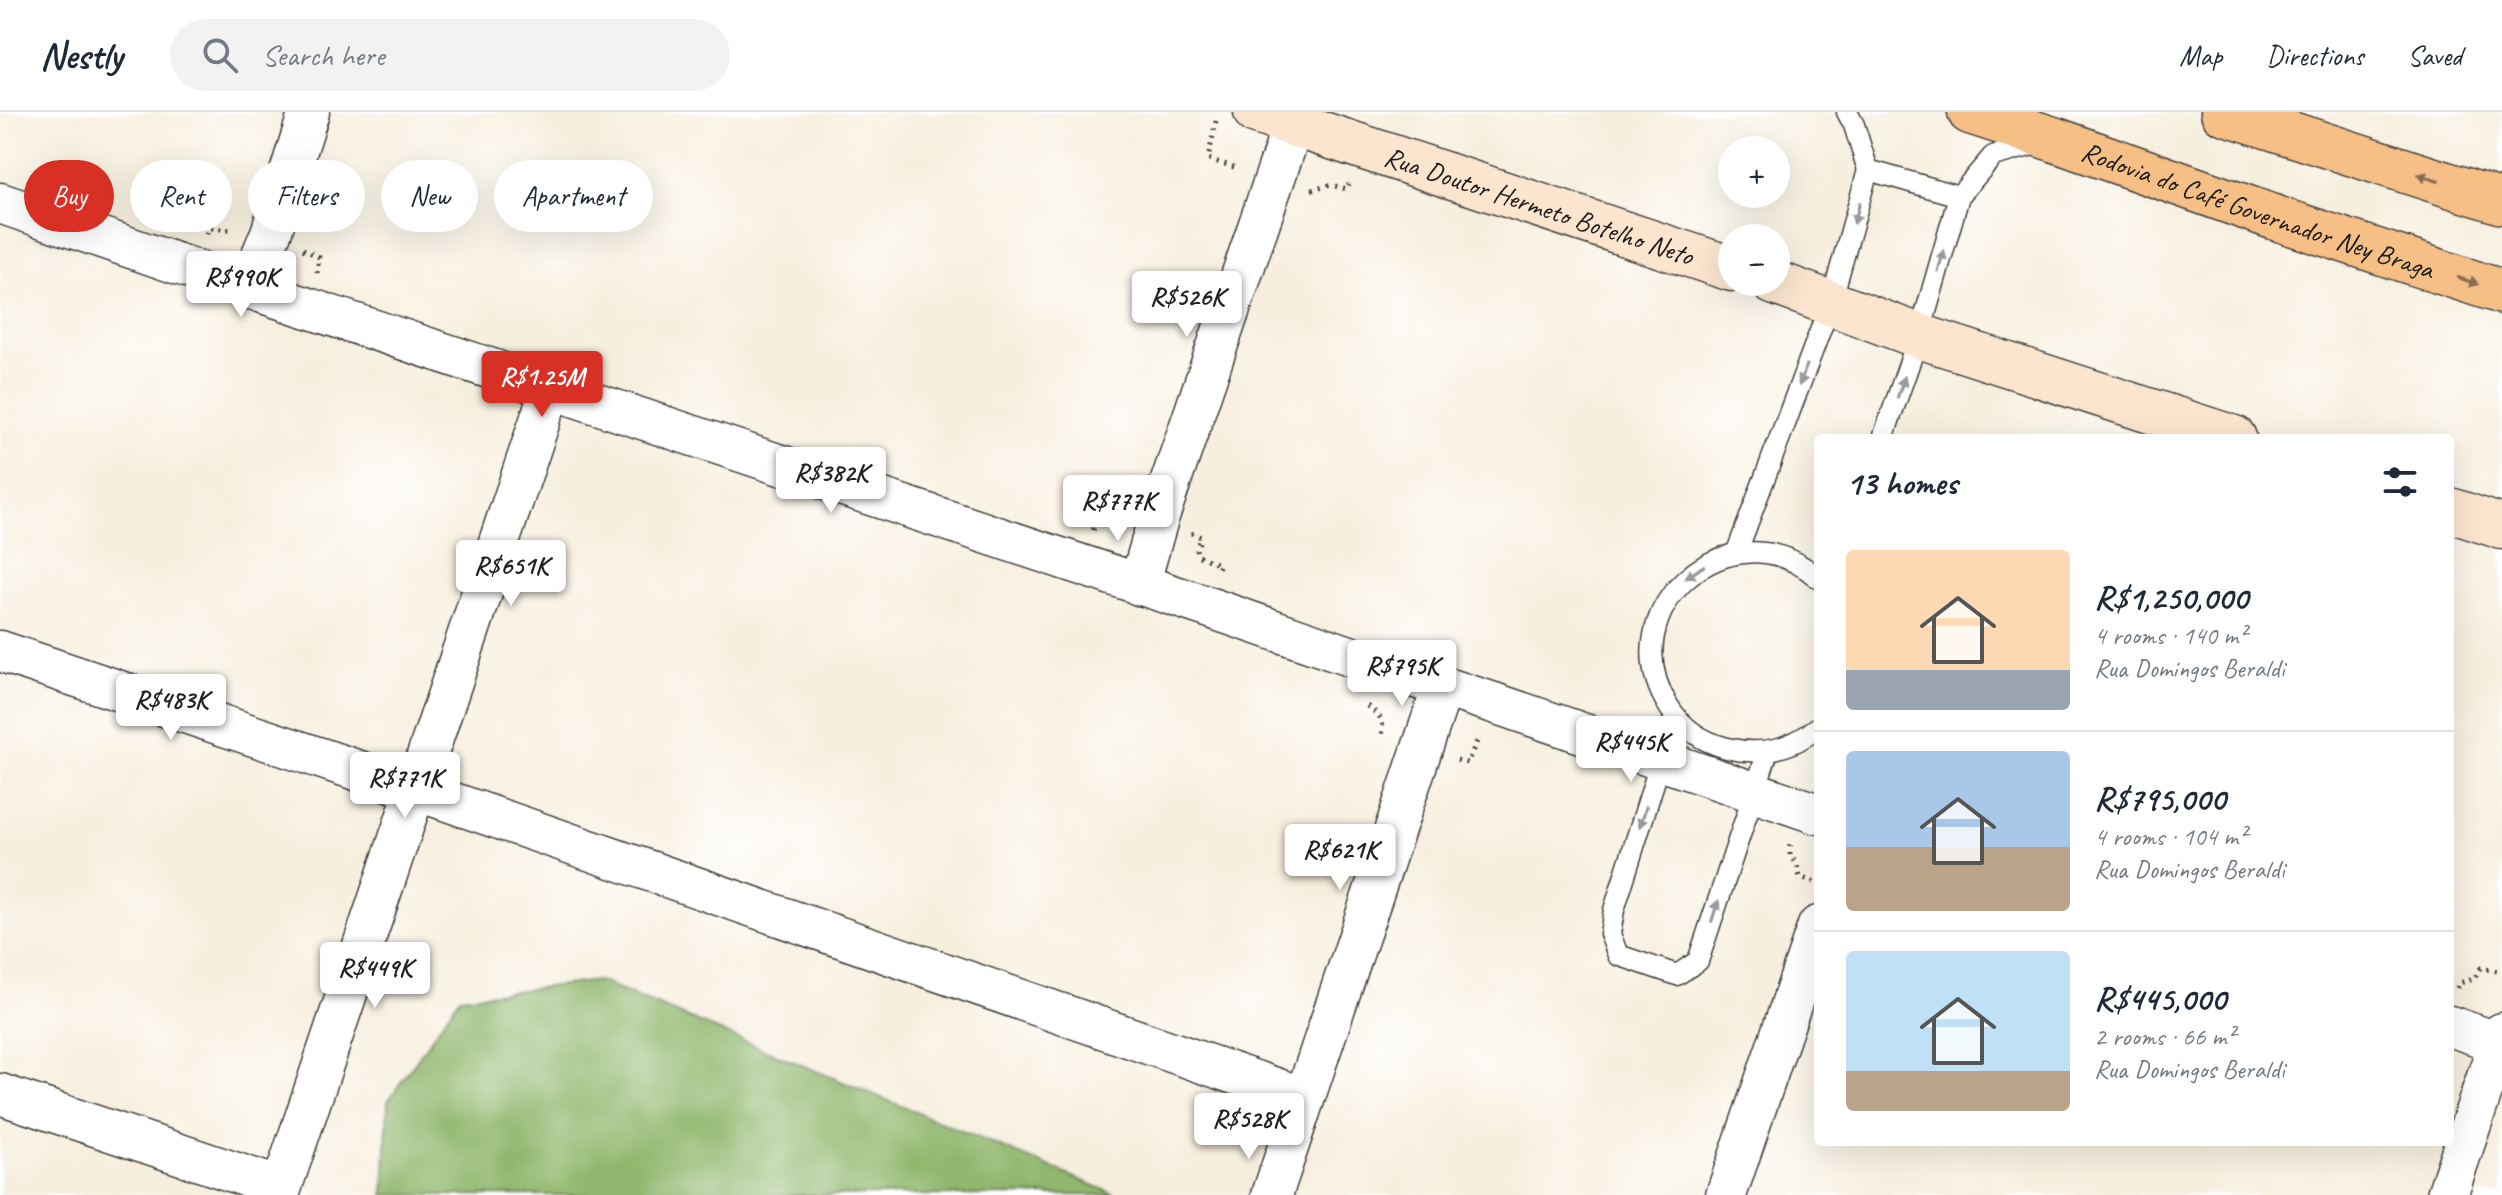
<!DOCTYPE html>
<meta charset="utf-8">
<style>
body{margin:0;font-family:Caveat,sans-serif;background:#f2f2f3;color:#1f2937;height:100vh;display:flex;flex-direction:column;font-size:30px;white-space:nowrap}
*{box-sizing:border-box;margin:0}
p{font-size:26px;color:#747a83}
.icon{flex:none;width:44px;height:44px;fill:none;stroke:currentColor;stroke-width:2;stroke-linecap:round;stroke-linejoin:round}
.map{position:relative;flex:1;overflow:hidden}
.details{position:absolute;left:1814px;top:322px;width:640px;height:712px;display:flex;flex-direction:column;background:#fff;border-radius:8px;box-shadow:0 8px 32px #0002}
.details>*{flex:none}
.banner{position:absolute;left:24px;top:48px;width:760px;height:72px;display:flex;gap:16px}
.buttons{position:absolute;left:1718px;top:24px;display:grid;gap:16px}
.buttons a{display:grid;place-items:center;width:72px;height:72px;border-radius:50%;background:#fff;box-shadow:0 8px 32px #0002;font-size:40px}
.price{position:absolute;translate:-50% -68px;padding:0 18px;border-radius:8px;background:#fff;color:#222;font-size:26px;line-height:52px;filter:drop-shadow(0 2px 4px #0008)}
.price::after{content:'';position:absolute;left:50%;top:48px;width:24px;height:18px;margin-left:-12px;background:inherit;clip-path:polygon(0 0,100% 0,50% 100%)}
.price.on{background:#d93025;color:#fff}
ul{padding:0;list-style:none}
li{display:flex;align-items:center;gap:24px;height:200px;padding:0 32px}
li+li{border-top:2px solid #e0e1e3}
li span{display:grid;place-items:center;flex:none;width:224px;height:160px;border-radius:8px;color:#555}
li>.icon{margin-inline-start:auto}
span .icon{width:96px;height:96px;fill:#fffc;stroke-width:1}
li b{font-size:34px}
h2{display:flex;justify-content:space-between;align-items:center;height:96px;padding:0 32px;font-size:34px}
.tag{padding:0 28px;border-radius:36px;background:#fff;box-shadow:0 8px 32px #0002;font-size:28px;line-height:72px}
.tag.on{background:#d93025;color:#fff}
header{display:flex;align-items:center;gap:48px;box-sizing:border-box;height:112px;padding:0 40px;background:#fff;border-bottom:2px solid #e0e1e3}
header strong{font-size:38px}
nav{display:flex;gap:44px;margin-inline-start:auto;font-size:28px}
.search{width:560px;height:72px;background:#f2f2f3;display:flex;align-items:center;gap:20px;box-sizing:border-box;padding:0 28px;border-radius:44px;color:#747a83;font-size:30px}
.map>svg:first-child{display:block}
.forest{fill:#90b76d;stroke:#566a44;stroke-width:2}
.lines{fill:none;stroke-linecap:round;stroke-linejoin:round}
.lane-casing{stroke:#3d3c39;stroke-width:23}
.street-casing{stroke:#3d3c39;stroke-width:43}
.secondary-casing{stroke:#3d3c39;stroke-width:47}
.highway-casing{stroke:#3d3c39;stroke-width:47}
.path{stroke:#3d3c39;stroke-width:5;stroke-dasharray:2 6;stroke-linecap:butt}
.lane{stroke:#fff;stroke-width:20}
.street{stroke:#fff;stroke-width:40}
.secondary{stroke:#fbe5cf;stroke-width:44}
.highway{stroke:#f5bf86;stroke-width:44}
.oneway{fill:#886e51}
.oneway2{fill:#999}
.labels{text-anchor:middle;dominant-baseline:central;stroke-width:6;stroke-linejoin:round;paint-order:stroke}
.street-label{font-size:28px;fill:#1c1c1c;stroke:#fff}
</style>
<header>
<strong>Nestly</strong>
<div class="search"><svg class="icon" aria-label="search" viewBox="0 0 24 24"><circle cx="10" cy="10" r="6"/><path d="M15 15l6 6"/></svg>Search here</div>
<nav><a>Map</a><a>Directions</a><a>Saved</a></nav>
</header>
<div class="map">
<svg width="2502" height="1083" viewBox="0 0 2502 1083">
<rect width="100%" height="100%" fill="#fff"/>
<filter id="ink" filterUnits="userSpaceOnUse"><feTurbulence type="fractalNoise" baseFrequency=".0125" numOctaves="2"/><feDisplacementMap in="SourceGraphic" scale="16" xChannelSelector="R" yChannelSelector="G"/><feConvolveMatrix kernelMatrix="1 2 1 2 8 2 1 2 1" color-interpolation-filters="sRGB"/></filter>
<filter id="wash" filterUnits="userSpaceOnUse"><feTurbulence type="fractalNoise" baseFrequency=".006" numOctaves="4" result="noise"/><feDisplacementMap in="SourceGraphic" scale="32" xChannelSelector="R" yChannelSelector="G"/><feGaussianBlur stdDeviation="1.8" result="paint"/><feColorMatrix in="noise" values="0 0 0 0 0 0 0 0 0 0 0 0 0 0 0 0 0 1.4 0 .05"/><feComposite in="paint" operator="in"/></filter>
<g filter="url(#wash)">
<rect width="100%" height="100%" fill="#f7efde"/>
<polygon class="forest" points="598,869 1117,1083 384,1083 388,989 460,885"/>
</g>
<g filter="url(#ink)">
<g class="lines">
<g class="lane-casing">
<g id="lane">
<polyline points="1868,58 1959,84"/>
<polyline points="1883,326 1919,224 1959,84 1993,44 2041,31"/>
<polyline points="1736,442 1831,190 1868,58 1854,13 1847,0"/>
<path d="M1818,466C1732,390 1607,498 1669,595C1682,616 1703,630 1727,636C1760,644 1792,637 1818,615"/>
<polyline points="1675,604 1614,798 1610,822 1618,843 1677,863 1698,849 1768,639"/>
</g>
</g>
<g class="street-casing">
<g id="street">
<polyline points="0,91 248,176 1202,493 1381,555 1494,591 1818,702"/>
<polyline points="248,176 271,121 309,0"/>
<polyline points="1139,473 1158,407 1293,13"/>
<polyline points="0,539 416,678 1304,986"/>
<polyline points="2450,914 2502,932"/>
<polyline points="0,982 281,1076"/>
<polyline points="279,1083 551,276"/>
<polyline points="1272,1083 1443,574"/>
<polyline points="1726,1083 1818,814"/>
<polyline points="2447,1083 2502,921"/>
</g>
</g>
<g class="secondary-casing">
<g id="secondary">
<path id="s1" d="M1256,0L1732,157"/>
<polyline points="1773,170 1919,224 2234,326"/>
<polyline points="2450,398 2502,415"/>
</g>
</g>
<g class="highway-casing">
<g id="highway">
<path id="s2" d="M1970,0L2056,28L2276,106L2502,180"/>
<polyline points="2223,0 2502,90"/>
</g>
</g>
<g class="path">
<polyline points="1216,9 1208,47 1237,56"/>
<polyline points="1312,78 1331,73 1347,77 1349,72"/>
<polyline points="207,122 210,116 233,118"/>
<polyline points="303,137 319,145 317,161"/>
<polyline points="1093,418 1103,396 1120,399"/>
<polyline points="1191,421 1201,425 1196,437 1197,443 1220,453 1217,460"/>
<path d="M1367,594C1379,603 1385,607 1382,623L1386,625"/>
<polyline points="1457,648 1467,651 1478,627"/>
<polyline points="1790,733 1790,744 1796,750 1800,765 1818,772"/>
<polyline points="2457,876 2459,871 2474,867 2481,856 2502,860"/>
</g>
<use href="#lane" class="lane"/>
<use href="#street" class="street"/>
<use href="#secondary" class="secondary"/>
<use href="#highway" class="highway"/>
</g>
<defs><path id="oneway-solid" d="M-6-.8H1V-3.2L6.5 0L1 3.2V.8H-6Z" transform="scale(2)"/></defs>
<g class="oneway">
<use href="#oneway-solid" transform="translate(2428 66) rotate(-162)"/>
<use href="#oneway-solid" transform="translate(2468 169) rotate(18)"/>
</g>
<g class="oneway2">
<use href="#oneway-solid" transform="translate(1857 101) rotate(105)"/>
<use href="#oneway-solid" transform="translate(1941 149) rotate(-74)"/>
<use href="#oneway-solid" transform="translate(1803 263) rotate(111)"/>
<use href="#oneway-solid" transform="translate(1901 275) rotate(-71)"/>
<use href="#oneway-solid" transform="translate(1695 460) rotate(145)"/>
<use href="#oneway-solid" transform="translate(1643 705) rotate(107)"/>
<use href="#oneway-solid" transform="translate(1715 799) rotate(-72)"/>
</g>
</g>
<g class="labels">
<g class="street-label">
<text stroke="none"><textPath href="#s1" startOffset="298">Rua Doutor Hermeto Botelho Neto</textPath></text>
<text stroke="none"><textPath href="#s2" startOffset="304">Rodovia do Café Governador Ney Braga</textPath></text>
</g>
</g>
</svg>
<div class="buttons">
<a>+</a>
<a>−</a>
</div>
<b class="price" style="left:241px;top:207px">R$990K</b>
<b class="price" style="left:1187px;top:227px">R$526K</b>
<b class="price on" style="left:542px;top:307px">R$1.25M</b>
<b class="price" style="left:831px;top:403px">R$382K</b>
<b class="price" style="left:1118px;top:431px">R$777K</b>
<b class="price" style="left:511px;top:496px">R$651K</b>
<b class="price" style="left:1402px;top:596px">R$795K</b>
<b class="price" style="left:171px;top:630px">R$483K</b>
<b class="price" style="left:1631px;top:672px">R$445K</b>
<b class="price" style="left:405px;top:708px">R$771K</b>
<b class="price" style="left:1340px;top:780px">R$621K</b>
<b class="price" style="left:375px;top:898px">R$449K</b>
<b class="price" style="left:1249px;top:1049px">R$528K</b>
<div class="banner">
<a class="tag on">Buy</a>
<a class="tag">Rent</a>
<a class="tag">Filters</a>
<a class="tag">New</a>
<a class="tag">Apartment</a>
</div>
<section class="details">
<h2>13 homes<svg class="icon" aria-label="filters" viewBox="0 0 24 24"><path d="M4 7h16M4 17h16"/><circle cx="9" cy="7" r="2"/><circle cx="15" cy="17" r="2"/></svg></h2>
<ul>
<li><span style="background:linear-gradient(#ffd9b3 75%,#9aa5b1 0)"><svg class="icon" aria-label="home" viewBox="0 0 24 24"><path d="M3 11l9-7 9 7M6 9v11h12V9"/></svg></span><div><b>R$1,250,000</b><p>4 rooms · 140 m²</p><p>Rua Domingos Beraldi</p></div></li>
<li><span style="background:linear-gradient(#a9c7e8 60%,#b9a48a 0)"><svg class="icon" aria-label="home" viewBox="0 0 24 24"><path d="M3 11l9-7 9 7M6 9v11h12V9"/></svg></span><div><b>R$795,000</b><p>4 rooms · 104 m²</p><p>Rua Domingos Beraldi</p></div></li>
<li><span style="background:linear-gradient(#bfe0f5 75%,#b9a48a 0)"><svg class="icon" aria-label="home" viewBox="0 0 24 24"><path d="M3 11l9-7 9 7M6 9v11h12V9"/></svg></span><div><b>R$445,000</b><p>2 rooms · 66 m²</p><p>Rua Domingos Beraldi</p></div></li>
</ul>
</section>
</div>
